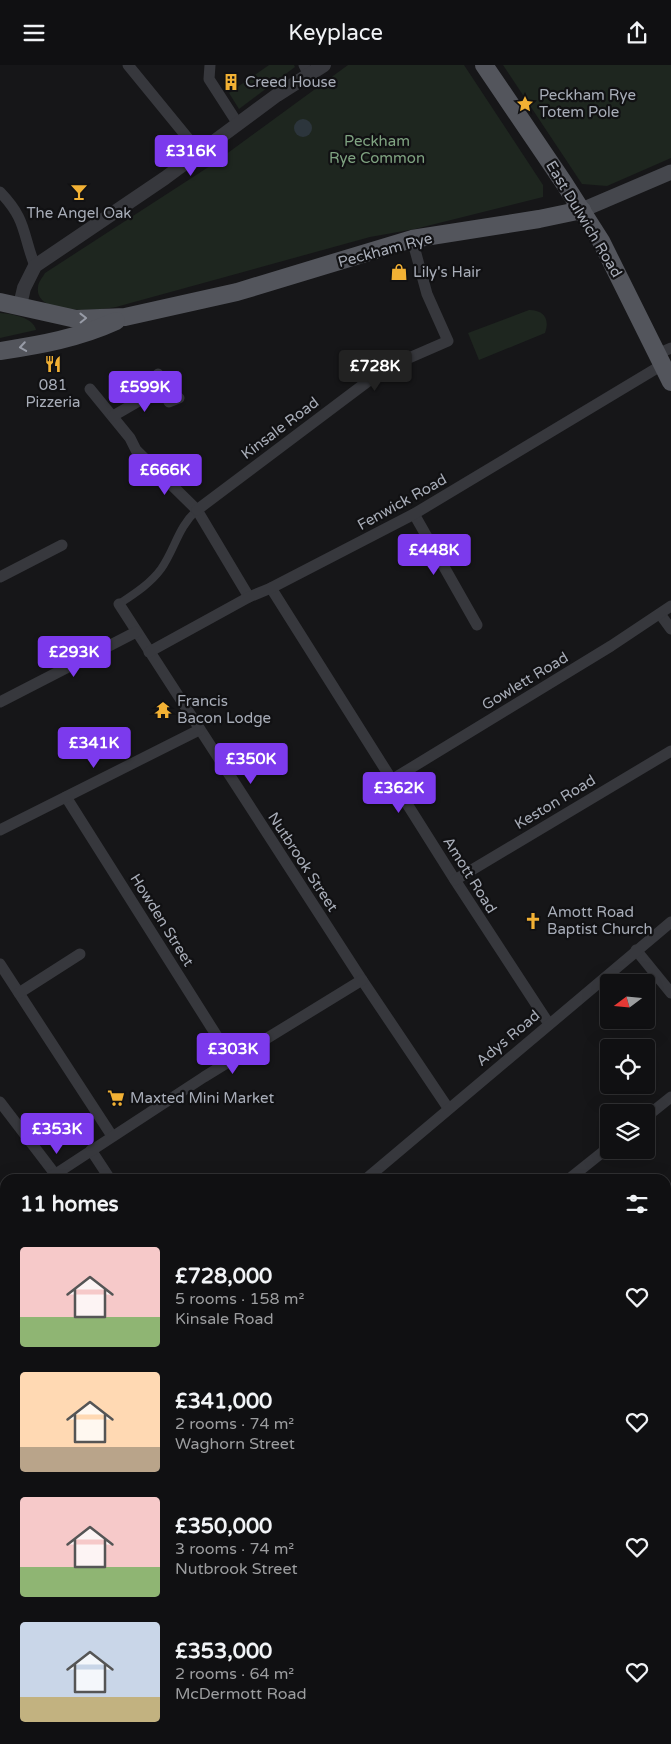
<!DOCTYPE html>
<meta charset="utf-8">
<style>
body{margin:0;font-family:"Varela Round",sans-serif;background:#19191b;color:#f1f3f6;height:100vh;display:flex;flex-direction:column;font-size:19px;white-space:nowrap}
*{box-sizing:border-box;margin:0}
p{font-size:16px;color:#9c9d9f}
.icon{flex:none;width:28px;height:28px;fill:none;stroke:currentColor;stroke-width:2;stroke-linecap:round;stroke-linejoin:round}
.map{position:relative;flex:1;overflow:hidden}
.drawer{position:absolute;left:0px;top:1109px;width:671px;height:571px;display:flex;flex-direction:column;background:#101012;border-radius:15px 15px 0 0;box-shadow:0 5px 20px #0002,0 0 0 1px #303032}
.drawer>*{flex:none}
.needle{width:32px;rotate:254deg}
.controls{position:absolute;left:600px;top:909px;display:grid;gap:10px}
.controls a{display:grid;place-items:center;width:55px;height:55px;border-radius:5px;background:#101012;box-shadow:0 5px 20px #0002,0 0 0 1px #303032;font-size:25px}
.price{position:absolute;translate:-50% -42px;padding:0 11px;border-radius:5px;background:#7c3aed;color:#fff;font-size:16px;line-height:32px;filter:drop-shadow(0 1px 2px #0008)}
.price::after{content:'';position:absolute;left:50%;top:30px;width:15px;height:11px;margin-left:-8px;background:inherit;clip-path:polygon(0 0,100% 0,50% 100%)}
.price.selected{background:#222;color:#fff}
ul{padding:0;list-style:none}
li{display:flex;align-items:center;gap:15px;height:125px;padding:0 20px}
li span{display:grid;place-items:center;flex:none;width:140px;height:100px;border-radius:5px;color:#555}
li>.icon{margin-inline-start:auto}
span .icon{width:60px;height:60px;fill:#fffc;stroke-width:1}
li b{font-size:21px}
h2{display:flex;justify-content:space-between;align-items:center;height:60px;padding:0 20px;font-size:21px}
header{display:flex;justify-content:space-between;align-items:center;height:65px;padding:0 20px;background:#101012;font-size:22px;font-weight:600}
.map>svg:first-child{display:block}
.green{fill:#1e261f}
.water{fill:#2c353c}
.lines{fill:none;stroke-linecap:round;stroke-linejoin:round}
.pedestrian{stroke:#37383d;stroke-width:8}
.minor{stroke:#37383d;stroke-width:11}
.tertiary{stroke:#37383d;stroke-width:14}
.secondary{stroke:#45474d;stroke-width:15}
.primary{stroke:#53555c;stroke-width:18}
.oneway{stroke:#979ba6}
.labels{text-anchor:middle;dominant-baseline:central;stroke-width:4.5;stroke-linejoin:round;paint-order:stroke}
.poi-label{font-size:15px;fill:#a8adb8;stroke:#111113;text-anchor:start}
.park-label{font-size:15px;fill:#7fa381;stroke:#111113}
.street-label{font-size:15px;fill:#a8adb8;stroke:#111113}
</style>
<header><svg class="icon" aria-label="menu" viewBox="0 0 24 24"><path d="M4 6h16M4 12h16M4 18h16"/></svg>Keyplace<svg class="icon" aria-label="share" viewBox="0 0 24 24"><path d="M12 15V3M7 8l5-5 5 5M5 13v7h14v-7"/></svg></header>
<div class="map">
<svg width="671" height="1679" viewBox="0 0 671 1679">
<rect width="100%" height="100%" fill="#161618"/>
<g class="green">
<polygon points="269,0 294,0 295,2 239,44 229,28"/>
<path d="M348,0H464L543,120V132L415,164L370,172L116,242C99,245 34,252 38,222C38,217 43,212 45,208L210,101Z"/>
<polygon points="503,0 671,0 671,93 607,121 582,119"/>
<path d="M529,245C544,245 550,254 545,268L479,295L468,268Z"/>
<path d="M0,248C12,249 33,252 36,265L0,273Z"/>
</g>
<circle class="water" cx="303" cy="63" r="9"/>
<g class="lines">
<path class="pedestrian" d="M119,539C134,529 150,519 161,504C175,484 178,462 197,445"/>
<g class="minor">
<polyline points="128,0 200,88"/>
<polyline points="210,0 209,14 238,59"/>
<polyline points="304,0 309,10"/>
<path d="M0,127C27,155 22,168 35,201"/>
<polyline points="657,289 671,283"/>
<polyline points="158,309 169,337 179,333"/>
<polyline points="90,324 130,373 136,385 197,445 249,532"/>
<polyline points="113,351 163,322"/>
<polyline points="197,445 375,311 386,303 448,276 427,229 412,174"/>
<polyline points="414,449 477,560"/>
<polyline points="0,512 62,480"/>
<polyline points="271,523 455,815 549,959"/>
<polyline points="119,539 362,915 448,1043"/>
<polyline points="660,549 671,564"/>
<polyline points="149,587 249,532 271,523 414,449 662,300"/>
<polyline points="0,637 136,567"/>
<polyline points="393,714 611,581 671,541"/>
<polyline points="66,732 232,995"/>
<polyline points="0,765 199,665"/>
<polyline points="455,815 671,686"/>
<polyline points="636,885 671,928"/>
<polyline points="0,899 112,1071"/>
<polyline points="19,928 80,889"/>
<polyline points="0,1037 55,1109"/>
<polyline points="646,1052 671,1032"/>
<polyline points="91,1085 110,1114"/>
<polyline points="48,1114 204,1012 362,915"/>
<polyline points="366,1114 671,857"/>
<polyline points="569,1114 609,1082"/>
<polyline points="0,1147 5,1144"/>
<polyline points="666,1219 671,1215"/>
<polyline points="0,1235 5,1237"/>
<polyline points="666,1336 671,1338"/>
<polyline points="0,1343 5,1352"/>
<path d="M671,1412C666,1428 664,1444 671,1459"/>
<polyline points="666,1522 671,1520"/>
<polyline points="0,1634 5,1643"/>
<polyline points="666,1655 671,1654"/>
<polyline points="23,1675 25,1679"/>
<polyline points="187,1675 189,1679"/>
<polyline points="353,1675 354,1679"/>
<polyline points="549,1675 551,1679"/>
<polyline points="566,1679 583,1675"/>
</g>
<polyline class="tertiary" points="20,240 24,223 35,201 165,113 277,30 324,0"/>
<polyline class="secondary" points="582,145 671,107"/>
<g class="primary">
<polyline points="484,0 564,118 601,176 671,317"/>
<polyline points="0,237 76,254 125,252 237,227 412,174 539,154 582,145"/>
<path d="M0,286C40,280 79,273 116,256"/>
</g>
</g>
<defs><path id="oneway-chevron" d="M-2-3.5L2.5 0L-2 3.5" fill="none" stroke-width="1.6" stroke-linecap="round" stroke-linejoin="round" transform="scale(1.25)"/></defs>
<g class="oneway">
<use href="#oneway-chevron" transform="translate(83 253) rotate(-1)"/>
<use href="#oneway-chevron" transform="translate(23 282) rotate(171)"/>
</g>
<defs>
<g id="building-bare" transform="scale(1.35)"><path d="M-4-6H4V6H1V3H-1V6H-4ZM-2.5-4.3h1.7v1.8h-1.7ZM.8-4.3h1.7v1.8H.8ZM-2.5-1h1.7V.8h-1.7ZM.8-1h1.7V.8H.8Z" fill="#f2b134" stroke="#111113" stroke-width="2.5" paint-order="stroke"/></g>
<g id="sight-bare" transform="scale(1.35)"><path d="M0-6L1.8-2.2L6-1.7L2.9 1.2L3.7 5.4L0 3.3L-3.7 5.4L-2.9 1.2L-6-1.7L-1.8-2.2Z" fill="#f2b134" stroke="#111113" stroke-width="2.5" paint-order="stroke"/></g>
<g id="bar-bare" transform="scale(1.35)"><path d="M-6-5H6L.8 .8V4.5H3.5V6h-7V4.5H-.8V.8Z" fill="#f2b134" stroke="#111113" stroke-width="2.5" paint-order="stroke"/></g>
<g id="shop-bare" transform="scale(1.35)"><path d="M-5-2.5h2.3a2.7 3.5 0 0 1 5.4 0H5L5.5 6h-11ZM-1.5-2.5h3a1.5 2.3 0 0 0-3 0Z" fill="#f2b134" stroke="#111113" stroke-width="2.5" paint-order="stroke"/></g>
<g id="restaurant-bare" transform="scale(1.35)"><path d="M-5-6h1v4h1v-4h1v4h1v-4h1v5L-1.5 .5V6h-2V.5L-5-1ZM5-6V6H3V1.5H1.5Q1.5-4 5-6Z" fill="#f2b134" stroke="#111113" stroke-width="2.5" paint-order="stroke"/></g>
<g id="temple-bare" transform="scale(1.35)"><path d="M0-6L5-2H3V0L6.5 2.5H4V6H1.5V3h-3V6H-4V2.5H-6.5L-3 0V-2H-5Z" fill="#f2b134" stroke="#111113" stroke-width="2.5" paint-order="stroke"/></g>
<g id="church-bare" transform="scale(1.35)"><path d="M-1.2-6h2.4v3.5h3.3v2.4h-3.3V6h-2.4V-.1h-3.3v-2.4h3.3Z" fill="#f2b134" stroke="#111113" stroke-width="2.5" paint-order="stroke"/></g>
<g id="supermarket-bare" transform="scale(1.35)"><path d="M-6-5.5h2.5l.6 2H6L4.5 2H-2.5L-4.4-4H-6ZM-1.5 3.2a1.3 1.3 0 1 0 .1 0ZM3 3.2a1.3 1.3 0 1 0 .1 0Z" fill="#f2b134" stroke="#111113" stroke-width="2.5" paint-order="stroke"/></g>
</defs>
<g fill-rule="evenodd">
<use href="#building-bare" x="231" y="17"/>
<use href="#sight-bare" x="525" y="39"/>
<use href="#bar-bare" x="79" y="127"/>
<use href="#shop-bare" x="399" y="207"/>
<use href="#restaurant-bare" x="53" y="299"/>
<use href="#temple-bare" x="163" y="645"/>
<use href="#church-bare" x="533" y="856"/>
<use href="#supermarket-bare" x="116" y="1033"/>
</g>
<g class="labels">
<g class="poi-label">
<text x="245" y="17">Creed House</text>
<text x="539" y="30">Peckham Rye<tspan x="539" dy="17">Totem Pole</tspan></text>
<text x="79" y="148" text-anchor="middle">The Angel Oak</text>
<text x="413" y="207">Lily's Hair</text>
<text x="53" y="320" text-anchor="middle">081<tspan x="53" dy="17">Pizzeria</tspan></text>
<text x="177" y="636">Francis<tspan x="177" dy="17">Bacon Lodge</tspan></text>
<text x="547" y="847">Amott Road<tspan x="547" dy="17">Baptist Church</tspan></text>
<text x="130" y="1033">Maxted Mini Market</text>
</g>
<g class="park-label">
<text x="377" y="76">Peckham<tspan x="377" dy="17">Rye Common</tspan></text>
</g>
<g class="street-label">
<text transform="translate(584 154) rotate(59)">East Dulwich Road</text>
<text transform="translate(385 185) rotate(-15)">Peckham Rye</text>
<text transform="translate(280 363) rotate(-37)">Kinsale Road</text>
<text transform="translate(402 437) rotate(-29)">Fenwick Road</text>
<text transform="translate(525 616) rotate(-31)">Gowlett Road</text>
<text transform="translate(555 737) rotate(-31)">Keston Road</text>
<text transform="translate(303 797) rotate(57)">Nutbrook Street</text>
<text transform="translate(470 810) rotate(58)">Amott Road</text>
<text transform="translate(162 855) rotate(58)">Howden Street</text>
<text transform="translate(508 973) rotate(-40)">Adys Road</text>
</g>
</g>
</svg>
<div class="controls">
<a><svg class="needle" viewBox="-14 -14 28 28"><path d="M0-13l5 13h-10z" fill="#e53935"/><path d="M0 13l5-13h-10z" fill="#9c9d9f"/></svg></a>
<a><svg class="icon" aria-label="locate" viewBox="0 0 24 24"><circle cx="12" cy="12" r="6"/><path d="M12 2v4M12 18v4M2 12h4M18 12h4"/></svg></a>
<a><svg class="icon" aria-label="layers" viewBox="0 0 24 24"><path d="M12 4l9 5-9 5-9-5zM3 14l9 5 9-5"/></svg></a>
</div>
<b class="price" style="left:191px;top:112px">£316K</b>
<b class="price selected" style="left:375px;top:327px">£728K</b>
<b class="price" style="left:145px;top:348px">£599K</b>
<b class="price" style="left:165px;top:431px">£666K</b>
<b class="price" style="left:434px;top:511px">£448K</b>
<b class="price" style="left:74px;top:613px">£293K</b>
<b class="price" style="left:94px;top:704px">£341K</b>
<b class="price" style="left:251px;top:720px">£350K</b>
<b class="price" style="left:399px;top:749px">£362K</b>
<b class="price" style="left:233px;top:1010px">£303K</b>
<b class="price" style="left:57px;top:1090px">£353K</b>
<section class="drawer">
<h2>11 homes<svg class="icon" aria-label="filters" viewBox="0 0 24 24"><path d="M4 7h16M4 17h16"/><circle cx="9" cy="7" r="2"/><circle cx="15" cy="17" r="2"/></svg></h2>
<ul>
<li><span style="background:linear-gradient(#f6c9c9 70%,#8fb573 0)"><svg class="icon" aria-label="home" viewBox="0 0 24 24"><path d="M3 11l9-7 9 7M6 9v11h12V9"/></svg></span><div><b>£728,000</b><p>5 rooms · 158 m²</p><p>Kinsale Road</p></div><svg class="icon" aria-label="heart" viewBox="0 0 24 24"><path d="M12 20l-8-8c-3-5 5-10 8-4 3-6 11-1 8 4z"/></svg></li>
<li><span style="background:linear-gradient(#ffd9b3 75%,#b9a48a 0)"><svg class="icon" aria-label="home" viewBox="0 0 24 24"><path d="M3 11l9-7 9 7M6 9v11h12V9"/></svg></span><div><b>£341,000</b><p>2 rooms · 74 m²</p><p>Waghorn Street</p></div><svg class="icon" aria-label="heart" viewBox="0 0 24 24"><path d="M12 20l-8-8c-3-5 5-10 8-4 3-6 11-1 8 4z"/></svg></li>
<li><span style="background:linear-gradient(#f6c9c9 70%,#8fb573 0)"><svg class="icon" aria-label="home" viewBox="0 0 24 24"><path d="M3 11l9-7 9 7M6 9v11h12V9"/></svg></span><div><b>£350,000</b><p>3 rooms · 74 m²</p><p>Nutbrook Street</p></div><svg class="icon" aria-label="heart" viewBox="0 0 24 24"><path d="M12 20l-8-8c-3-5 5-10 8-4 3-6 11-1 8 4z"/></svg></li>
<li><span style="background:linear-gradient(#c9d6e8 75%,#c2b280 0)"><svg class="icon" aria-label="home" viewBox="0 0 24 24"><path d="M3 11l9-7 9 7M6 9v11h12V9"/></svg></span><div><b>£353,000</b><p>2 rooms · 64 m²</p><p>McDermott Road</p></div><svg class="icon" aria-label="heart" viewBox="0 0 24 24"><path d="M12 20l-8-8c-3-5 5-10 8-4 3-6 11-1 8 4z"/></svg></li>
</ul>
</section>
</div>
